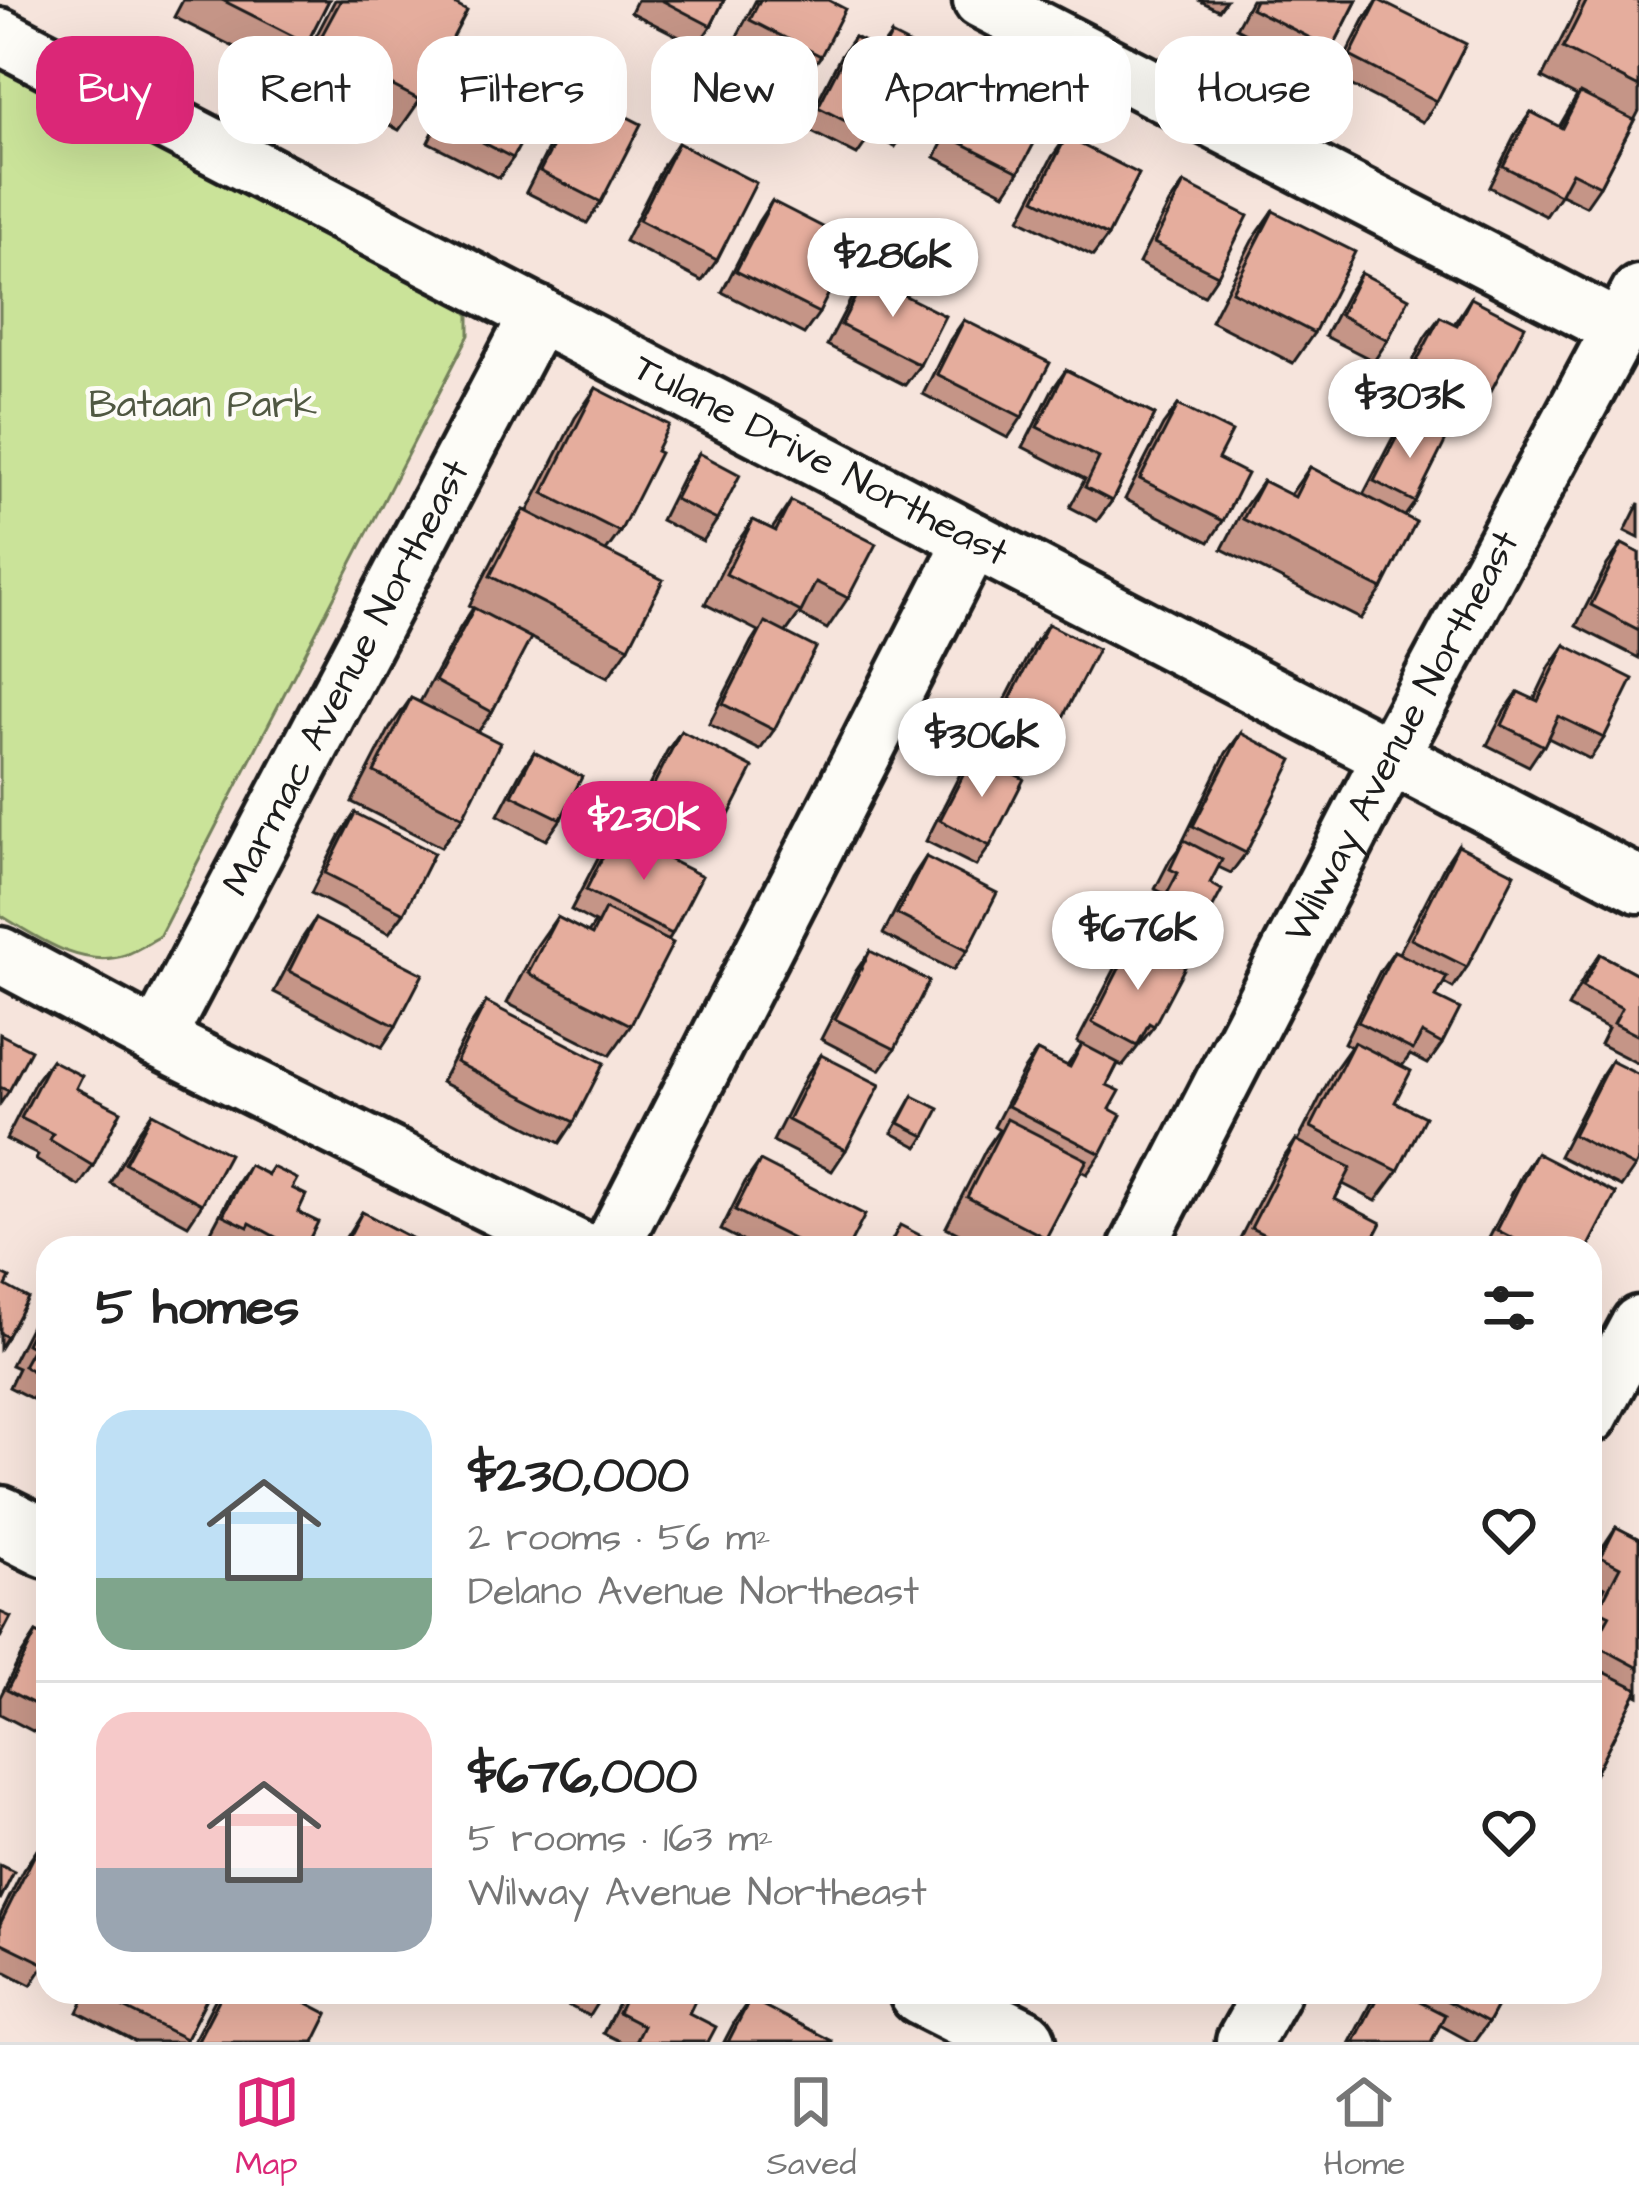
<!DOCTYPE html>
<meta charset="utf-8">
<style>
body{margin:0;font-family:"Architects Daughter",sans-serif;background:#f2f2f2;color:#222;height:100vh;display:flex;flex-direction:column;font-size:45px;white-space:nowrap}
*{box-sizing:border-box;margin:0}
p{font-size:39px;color:#767676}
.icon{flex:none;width:66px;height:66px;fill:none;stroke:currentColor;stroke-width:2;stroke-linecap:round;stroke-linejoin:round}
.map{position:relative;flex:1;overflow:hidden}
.side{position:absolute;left:36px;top:1236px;width:1566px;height:768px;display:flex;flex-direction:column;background:#fff;border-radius:36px;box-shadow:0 12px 48px #0002}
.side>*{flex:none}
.banner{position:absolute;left:36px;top:36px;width:1569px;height:108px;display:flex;gap:24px}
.price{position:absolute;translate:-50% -102px;padding:0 27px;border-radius:42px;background:#fff;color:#222;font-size:39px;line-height:78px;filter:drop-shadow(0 3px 6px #0008)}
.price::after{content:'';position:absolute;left:50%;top:72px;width:36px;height:27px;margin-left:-18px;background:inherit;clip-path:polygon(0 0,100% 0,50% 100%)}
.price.on{background:#db2777;color:#fff}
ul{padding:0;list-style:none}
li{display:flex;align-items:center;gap:36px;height:300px;padding:0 60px}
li+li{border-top:3px solid #e0e0e0}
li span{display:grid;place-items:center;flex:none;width:336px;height:240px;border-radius:36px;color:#555}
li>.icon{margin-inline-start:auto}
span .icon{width:144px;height:144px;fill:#fffc;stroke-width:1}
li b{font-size:51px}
h2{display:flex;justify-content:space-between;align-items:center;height:144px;padding:0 60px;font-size:51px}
.pill{padding:0 42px;border-radius:36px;background:#fff;box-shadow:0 12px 48px #0002;font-size:42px;line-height:108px}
.pill.on{background:#db2777;color:#fff}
.tabs{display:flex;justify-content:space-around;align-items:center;height:168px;border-top:3px solid #e0e0e0;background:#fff;font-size:33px;color:#767676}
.tabs a{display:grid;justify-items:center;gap:6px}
.tabs .on{color:#db2777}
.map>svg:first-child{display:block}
.green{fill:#cae399;stroke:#73805a;stroke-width:3}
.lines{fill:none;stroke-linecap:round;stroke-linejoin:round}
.minor-casing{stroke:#1c1c1c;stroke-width:63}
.major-casing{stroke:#1c1c1c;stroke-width:75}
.minor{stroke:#fdfcf7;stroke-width:54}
.major{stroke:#fdfcf7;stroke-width:66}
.wall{fill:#c59587;stroke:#1c1c1c;stroke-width:3}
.building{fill:#e5ad9d;stroke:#1c1c1c;stroke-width:3}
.labels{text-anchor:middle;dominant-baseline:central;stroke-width:9;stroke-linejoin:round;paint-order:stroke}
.park-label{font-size:39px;fill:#505842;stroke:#fdfcf7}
.street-label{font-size:39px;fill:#1c1c1c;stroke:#fdfcf7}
</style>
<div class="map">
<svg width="1639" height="2042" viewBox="0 0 1639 2042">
<rect width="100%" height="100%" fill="#f6e4dc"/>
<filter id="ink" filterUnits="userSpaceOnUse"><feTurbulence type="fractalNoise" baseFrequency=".00833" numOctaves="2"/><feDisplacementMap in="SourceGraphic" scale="24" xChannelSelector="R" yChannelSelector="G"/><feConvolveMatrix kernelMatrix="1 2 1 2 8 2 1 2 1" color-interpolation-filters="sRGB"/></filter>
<g filter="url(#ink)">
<path class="green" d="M0,68L455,301L469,315V335L159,937C148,943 136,951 125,955C81,970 36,936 0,915Z"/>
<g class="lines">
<g class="minor-casing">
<g id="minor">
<polyline points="981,0 1619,329"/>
<path id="s1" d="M0,36L1639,885"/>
<polyline points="0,955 157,1039 577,1248"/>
<path id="s2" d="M157,1039L538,314"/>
<polyline points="611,1248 973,540"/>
<path id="s3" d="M1137,1248L1391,755L1639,293"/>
<polyline points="1590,1416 1639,1324"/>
<polyline points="1244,2042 1272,1992"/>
</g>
</g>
<g class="major-casing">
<g id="major">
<polyline points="0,1520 48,1544"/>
<polyline points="923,1992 1022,2042"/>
</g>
</g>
<use href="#minor" class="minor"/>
<use href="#major" class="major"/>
</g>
<g class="wall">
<polygon points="183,0 329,0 307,43 286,73 174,17"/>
<polygon points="335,0 447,0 420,100 399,130 295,76"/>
<polygon points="637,0 724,0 711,26 697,46 631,12"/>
<polygon points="756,0 828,0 821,56 806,76 735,40"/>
<polygon points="1198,0 1226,0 1219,10"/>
<polygon points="1251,0 1357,0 1332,49 1317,70 1236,28"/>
<polygon points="1378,0 1437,101 1423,122 1335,77 1364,20"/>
<polygon points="1581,0 1639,0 1639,111 1600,186 1586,206 1561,194 1546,216 1489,187 1516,133 1531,112 1559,127 1577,96 1542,78"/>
<polygon points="891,35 909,126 895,147 871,135 857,155 804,128 840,57 854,37 880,50"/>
<polygon points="982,73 1019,172 1005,193 935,157 967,94"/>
<polygon points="463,80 513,158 499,178 428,142 449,100"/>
<polygon points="580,93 601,202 587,223 526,192 566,114"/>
<polygon points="1066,137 1108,236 1093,256 1020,219 1052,157"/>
<polygon points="678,143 717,260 702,281 625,241 664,164"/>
<polygon points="1184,183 1218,275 1204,296 1139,263 1169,204"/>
<polygon points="772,201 819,313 804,334 722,292 758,222"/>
<polygon points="1273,211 1314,333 1293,363 1211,321 1252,241"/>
<polygon points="1361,273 1388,340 1374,361 1325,336 1347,294"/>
<polygon points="866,276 920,365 905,385 827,345 852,297"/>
<polygon points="1471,298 1480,412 1466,433 1395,397 1425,337 1440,317 1454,324"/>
<polygon points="964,320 1022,417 1008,438 923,394 950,340"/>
<polygon points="1066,370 1155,415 1112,501 1097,521 1070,507 1085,479 1023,447 1052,390"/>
<polygon points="596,388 656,451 620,532 606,551 629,647 608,677 529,637 492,712 478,732 463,817 441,847 352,802 390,728 411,698 420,702 460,628 473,608 469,606 503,540 524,510 528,511 575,418"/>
<polygon points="1178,405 1218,459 1223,521 1209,542 1125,499 1163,425"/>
<polygon points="1406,419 1415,502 1405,516 1382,589 1361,619 1222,549 1242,511 1263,481 1290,495 1310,467 1363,495 1392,439"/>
<polygon points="699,453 717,520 703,541 661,520 684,474"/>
<polygon points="791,501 848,598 827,629 799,614 786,632 774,730 760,750 709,724 751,642 758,631 705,604 732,550 753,520 772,529"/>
<polygon points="1639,503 1639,538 1625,531"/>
<polygon points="1622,544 1639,553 1639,658 1576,626 1607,565"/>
<polygon points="1048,624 1059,725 1045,745 995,720 1034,644"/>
<polygon points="1565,645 1604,738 1590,759 1548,738 1529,766 1487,745 1504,712 1518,692 1534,700 1550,666"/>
<polygon points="681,731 723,827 709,848 636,811 667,751"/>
<polygon points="1241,733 1246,853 1231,873 1218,867 1210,883 1192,947 1180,965 1154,1026 1123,1066 1118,1064 1107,1085 1110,1109 1101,1154 1087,1174 1081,1171 1039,1248 986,1248 946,1227 986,1149 999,1130 994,1127 1023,1071 1037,1051 1067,1066 1082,1045 1077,1042 1119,961 1133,941 1137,943 1163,893 1155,889 1170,860 1180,847 1226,753"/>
<polygon points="534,752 561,819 546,840 498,815 520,773"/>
<polygon points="974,754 990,846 976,866 926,841 960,774"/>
<polygon points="355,813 404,913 389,933 311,893 341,834"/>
<polygon points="615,832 672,934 668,941 631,1025 610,1055 507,1003 536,947 557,917 588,933 595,923 571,910 601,852"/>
<polygon points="1458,845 1467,967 1453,988 1444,983 1436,997 1442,1044 1428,1064 1410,1055 1402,1066 1395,1102 1398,1171 1376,1201 1343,1184 1335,1199 1368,1248 1235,1248 1275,1170 1296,1140 1298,1141 1333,1072 1351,1047 1344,1043 1380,971 1394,951 1399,953 1444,866"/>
<polygon points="926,857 968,950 953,970 883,934 912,878"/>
<polygon points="315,919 396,1026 382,1047 274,992 301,940"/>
<polygon points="870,951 895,1049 880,1070 821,1039 856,971"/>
<polygon points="1600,954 1639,975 1639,1064 1600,1044 1608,1028 1568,1007 1585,975"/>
<polygon points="486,1002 574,1122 560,1143 441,1082 472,1023"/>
<polygon points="0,1034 9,1091 0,1104"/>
<polygon points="821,1055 846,1150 832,1171 773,1141 806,1076"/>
<polygon points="51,1060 93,1166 79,1186 36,1160 38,1155 6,1139 36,1080"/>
<polygon points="1611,1061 1635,1167 1621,1187 1559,1156 1597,1082"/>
<polygon points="913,1096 925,1136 918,1147 892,1133"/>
<polygon points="152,1113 202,1204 188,1225 110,1183 137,1134"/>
<polygon points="1536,1153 1588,1248 1484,1248 1522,1174"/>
<polygon points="760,1161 848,1248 756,1248 721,1230 745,1182"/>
<polygon points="249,1165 267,1174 272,1167 292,1188 305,1248 243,1248 236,1244 233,1248 209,1235 235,1186"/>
<polygon points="362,1212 430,1248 339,1248"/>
<polygon points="0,1273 6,1286 7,1337 0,1348"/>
<polygon points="48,1297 48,1407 9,1387 18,1368 11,1365 39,1310"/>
<polygon points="1616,1527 1639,1539 1639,1696 1635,1694 1590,1783 1590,1646 1596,1635 1590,1633 1590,1616 1605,1587 1590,1579 1590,1570 1602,1548"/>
<polygon points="36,1633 48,1639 48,1739 0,1714 0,1697 22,1654"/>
<polygon points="37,1850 48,1855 48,1964 46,1963 31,1985 0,1969 0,1916 23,1870"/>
<polygon points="88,1992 210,1992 184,2042 136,2042 78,2012"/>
<polygon points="219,1992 286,1992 314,2042 193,2042"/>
<polygon points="542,1992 604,1992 589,2016"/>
<polygon points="624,1992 699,1992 689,2013 708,2042 621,2042 603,2033"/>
<polygon points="1378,1992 1505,1992 1488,2023 1474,2042 1471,2042 1440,2025 1431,2042 1350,2042 1370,2004"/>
<polygon points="750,1999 832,2042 724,2042 736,2019"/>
</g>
<g class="building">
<polygon points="222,0 329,0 307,43"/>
<polygon points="341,0 447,0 467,11 420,100 316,46"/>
<polygon points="661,0 724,0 711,26"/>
<polygon points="760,0 828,0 845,9 821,56 750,20"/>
<polygon points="1255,0 1357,0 1332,49 1251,8"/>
<polygon points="1378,0 1466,44 1437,101 1350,56"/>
<polygon points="1587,0 1639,0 1639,87 1563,48"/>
<polygon points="891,35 942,61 909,126 882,113 871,134 818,107 854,37 883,51"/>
<polygon points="982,73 1052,109 1019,172 950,137"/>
<polygon points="463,80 535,116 513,158 442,121"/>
<polygon points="580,93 641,124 601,202 540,171"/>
<polygon points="1580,93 1634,120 1600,186 1572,172 1560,195 1503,166 1531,112 1562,128"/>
<polygon points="1066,137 1139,174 1108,236 1035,199"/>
<polygon points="678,143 756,183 717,260 639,220"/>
<polygon points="1184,183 1248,216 1218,275 1154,243"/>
<polygon points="772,201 854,243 819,313 736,271"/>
<polygon points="1273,211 1355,252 1314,333 1232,291"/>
<polygon points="1361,273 1409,298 1388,340 1340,315"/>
<polygon points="866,276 945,316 920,365 841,325"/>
<polygon points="1471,298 1525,326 1480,412 1409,376 1440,317 1457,325"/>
<polygon points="964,320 1050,363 1022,417 937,374"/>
<polygon points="1066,370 1155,415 1112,501 1085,487 1099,458 1037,427"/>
<polygon points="596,388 669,425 656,451 660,453 620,532 543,493"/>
<polygon points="1178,405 1232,432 1218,459 1247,474 1223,521 1140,479"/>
<polygon points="1406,419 1446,440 1415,502 1374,481"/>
<polygon points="699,453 740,475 717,520 675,499"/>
<polygon points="1310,467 1416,522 1382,589 1243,519 1263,481 1295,497"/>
<polygon points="791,501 876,544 848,598 816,582 801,612 726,574 753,520 776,531"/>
<polygon points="524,510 663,580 629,647 490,576"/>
<polygon points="1622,544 1639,553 1639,630 1591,605"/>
<polygon points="474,608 531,638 492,712 435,681"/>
<polygon points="765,622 816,648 774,730 723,704"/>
<polygon points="1048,624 1098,649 1059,725 1010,699"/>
<polygon points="1565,645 1633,679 1604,738 1558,716 1544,746 1502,725 1518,692 1538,701"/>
<polygon points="411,698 500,743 463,817 374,772"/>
<polygon points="681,731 753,768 723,827 651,790"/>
<polygon points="1241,733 1293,760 1246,853 1193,826"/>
<polygon points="534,752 582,777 561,819 512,795"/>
<polygon points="974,754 1024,779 990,846 940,820"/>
<polygon points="355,813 434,853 404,913 325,873"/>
<polygon points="615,832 702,876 672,934 586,890"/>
<polygon points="1184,840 1222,860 1210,883 1222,890 1192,947 1150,926 1178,873 1170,869"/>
<polygon points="1458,845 1515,874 1467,967 1411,939"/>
<polygon points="926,857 997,893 968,950 897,914"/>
<polygon points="605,909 673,943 631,1025 528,973 557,917 592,935"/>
<polygon points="315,919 423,974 396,1026 289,971"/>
<polygon points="1133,941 1185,967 1154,1026 1149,1023 1137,1046 1092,1022"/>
<polygon points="870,951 929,981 895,1049 835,1019"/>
<polygon points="1394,951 1447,977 1436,997 1460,1009 1442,1044 1422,1033 1413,1050 1358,1022"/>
<polygon points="1600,954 1639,975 1639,1036 1614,1023 1622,1008 1582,987"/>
<polygon points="486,1002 604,1063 574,1122 456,1062"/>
<polygon points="0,1034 31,1050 9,1091 0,1087"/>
<polygon points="1354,1042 1411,1071 1395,1102 1425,1117 1398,1171 1311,1127"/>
<polygon points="1082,1044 1118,1063 1107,1085 1120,1091 1110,1109 1121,1115 1101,1154 1008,1106 1037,1051 1070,1067"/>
<polygon points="821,1055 880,1085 846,1150 788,1120"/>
<polygon points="51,1060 82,1076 76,1088 121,1111 93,1166 50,1140 53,1134 21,1118"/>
<polygon points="1611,1061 1639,1075 1639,1159 1635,1167 1573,1135"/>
<polygon points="913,1096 939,1109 925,1136 899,1123"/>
<polygon points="152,1113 229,1154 202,1204 125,1163"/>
<polygon points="1007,1119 1087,1160 1046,1238 967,1197"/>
<polygon points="1296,1140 1351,1168 1335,1199 1381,1223 1368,1248 1291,1248 1251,1228"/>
<polygon points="1536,1153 1616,1194 1588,1248 1532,1248 1497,1230"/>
<polygon points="760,1161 865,1215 848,1248 811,1248 735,1210"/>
<polygon points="249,1165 268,1175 272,1167 297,1179 292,1188 306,1195 298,1212 318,1222 305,1248 284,1248 277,1244 279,1239 250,1223 248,1227 223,1215"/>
<polygon points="362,1212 430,1248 343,1248"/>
<polygon points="900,1225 945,1248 888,1248"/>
<polygon points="0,1273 10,1278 6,1286 28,1298 7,1337 0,1333"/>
<polygon points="48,1300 48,1379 23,1366 33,1348 26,1344"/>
<polygon points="1616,1527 1639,1539 1639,1668 1594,1644 1610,1615 1598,1609 1620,1567 1601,1557"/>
<polygon points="0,1612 11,1617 0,1638"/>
<polygon points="36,1633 48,1639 48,1711 7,1690"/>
<polygon points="1590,1665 1638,1689 1590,1783"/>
<polygon points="37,1850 48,1855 48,1959 45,1964 0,1942 0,1924"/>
<polygon points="0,1865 14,1872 0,1900"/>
<polygon points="92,1992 210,1992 186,2039"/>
<polygon points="223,1992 286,1992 328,2014 314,2042 197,2042"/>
<polygon points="628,1992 699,1992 689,2013 716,2027 708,2042 635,2042 643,2026 618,2013"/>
<polygon points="1380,1992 1400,1992 1445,2015 1431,2042 1354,2042"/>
<polygon points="1431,1992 1505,1992 1488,2023"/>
<polygon points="750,1999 832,2041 832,2042 728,2042"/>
</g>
</g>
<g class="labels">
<g class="park-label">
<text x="203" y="406">Bataan Park</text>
</g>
<g class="street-label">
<text stroke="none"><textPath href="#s1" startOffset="924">Tulane Drive Northeast</textPath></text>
<text stroke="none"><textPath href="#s2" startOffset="408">Marmac Avenue Northeast</textPath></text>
<text stroke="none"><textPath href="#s3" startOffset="576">Wilway Avenue Northeast</textPath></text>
</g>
</g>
</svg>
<b class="price" style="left:893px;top:320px">$286K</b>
<b class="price" style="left:1410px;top:461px">$303K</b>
<b class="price" style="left:982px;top:800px">$306K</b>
<b class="price on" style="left:644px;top:883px">$230K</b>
<b class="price" style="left:1138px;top:993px">$676K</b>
<div class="banner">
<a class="pill on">Buy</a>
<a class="pill">Rent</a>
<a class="pill">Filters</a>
<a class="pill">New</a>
<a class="pill">Apartment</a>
<a class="pill">House</a>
</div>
<section class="side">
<h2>5 homes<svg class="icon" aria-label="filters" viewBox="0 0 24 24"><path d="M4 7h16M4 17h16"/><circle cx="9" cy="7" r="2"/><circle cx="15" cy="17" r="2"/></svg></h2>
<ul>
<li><span style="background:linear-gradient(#bfe0f5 70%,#7fa58c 0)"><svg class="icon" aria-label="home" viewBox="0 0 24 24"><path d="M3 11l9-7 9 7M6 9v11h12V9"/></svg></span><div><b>$230,000</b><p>2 rooms · 56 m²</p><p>Delano Avenue Northeast</p></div><svg class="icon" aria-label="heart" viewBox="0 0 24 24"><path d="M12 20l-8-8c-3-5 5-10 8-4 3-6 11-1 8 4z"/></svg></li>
<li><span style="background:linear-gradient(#f6c9c9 65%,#9aa5b1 0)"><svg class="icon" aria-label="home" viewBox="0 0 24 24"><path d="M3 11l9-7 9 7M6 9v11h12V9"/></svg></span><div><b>$676,000</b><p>5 rooms · 163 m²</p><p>Wilway Avenue Northeast</p></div><svg class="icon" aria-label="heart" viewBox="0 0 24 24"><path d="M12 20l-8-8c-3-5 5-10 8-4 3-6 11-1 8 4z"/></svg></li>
</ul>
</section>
</div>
<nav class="tabs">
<a class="on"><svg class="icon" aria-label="map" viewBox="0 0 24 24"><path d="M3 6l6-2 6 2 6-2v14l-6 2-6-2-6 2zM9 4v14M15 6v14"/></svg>Map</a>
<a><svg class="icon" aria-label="saved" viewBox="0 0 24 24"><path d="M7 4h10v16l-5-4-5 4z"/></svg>Saved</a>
<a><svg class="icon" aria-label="home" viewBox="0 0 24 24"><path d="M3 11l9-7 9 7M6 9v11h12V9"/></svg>Home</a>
</nav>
